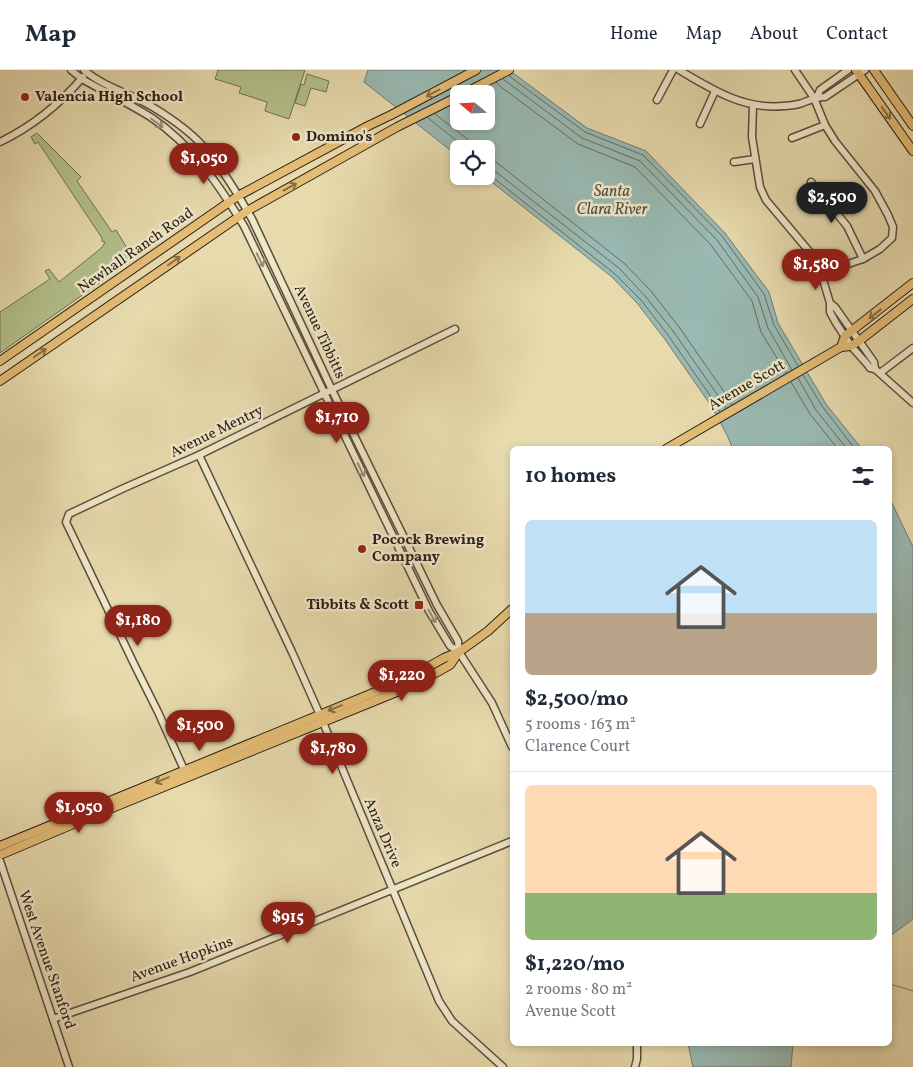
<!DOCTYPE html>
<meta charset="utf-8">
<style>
body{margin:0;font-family:Vollkorn,serif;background:#f2f2f3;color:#1f2937;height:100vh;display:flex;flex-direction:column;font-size:19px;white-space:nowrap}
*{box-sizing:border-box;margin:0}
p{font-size:16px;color:#747a83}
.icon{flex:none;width:28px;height:28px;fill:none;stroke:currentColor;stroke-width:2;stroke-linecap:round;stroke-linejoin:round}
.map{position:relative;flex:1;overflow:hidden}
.panel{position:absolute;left:510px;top:376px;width:382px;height:600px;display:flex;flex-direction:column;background:#fff;border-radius:8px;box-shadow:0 2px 8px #0003}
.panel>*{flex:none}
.needle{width:32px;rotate:289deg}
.controls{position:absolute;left:450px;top:15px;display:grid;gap:10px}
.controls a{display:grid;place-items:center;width:45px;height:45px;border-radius:8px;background:#fff;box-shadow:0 2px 8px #0003;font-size:25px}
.price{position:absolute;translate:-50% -42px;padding:0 11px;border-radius:18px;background:#8f2418;color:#fff;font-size:16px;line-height:32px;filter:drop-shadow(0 1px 2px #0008)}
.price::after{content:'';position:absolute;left:50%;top:30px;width:15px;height:11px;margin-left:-8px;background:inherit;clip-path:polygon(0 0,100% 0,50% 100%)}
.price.active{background:#222;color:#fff}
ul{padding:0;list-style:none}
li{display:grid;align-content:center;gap:10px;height:265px;padding:0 15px}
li+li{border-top:1px solid #e0e1e3}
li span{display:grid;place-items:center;height:155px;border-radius:8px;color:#555}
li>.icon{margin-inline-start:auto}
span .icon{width:90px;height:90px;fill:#fffc;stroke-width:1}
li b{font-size:21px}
h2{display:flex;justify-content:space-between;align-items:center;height:60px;padding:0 15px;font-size:21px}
header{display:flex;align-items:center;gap:30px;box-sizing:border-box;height:70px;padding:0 25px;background:#fff;border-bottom:1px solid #e0e1e3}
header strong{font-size:24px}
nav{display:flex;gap:28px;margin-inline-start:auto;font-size:18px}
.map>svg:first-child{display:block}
.green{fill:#b3c08b;stroke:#707050}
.water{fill:#99b9b2;stroke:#6d7c73;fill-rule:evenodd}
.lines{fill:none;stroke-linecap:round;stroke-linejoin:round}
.shore{stroke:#626c63;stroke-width:1}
.stream{stroke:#6d7c73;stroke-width:1}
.minor-casing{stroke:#5b4e3a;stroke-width:9}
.major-casing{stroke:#2c2014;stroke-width:10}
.minor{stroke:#efe7ca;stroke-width:6}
.major{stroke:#e4bd76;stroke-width:8}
.oneway{stroke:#886e45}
.oneway2{stroke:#978d78}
.poi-dot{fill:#8f2418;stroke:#efe7ca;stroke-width:2}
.labels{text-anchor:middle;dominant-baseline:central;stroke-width:5;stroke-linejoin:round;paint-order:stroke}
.poi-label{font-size:15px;font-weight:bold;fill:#2c2014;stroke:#efe7ca;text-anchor:start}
.street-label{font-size:15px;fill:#2c2014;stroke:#efe7ca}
.water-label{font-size:16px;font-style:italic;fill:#4d4e43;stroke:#efe7ca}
</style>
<header>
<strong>Map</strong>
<nav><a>Home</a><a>Map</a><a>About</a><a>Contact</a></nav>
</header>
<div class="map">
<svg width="913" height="997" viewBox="0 0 913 997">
<rect width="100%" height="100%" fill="#e7daad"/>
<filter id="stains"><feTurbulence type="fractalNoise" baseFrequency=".004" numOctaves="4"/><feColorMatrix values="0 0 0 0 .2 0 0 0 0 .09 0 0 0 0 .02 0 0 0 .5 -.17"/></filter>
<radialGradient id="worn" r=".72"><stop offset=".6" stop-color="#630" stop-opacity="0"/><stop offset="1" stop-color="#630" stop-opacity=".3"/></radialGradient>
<g class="green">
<polygon points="218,0 305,0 289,49 265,41 267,32 239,23 241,17 215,9"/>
<polygon points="307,4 329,11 326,22 311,18 305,36 295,33 301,14 304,15"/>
<polygon points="37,63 81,107 77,111 112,162 116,160 127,178 135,182 140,180 142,183 0,283 0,242 50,209 45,201 49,199 59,212 99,180 103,176 105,172 102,171 102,168 38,72 35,74 31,67"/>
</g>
<g class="water">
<path d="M368,0H509L587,58L646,81L725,163L769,222L778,253L826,334L862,379H733L727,365L712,337L664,268L637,233L612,207L484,106H486V79H459V87L364,12ZM459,24H486V51H459Z"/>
<polygon points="890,429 913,477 913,849 890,866"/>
<polygon points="688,974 793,974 791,997 693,997"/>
</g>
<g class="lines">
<g class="shore">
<polyline points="509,6 585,62 643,85 722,166 764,224 774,255 798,296"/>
<polyline points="503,9 582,68 640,91 717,170 758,227 768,258 792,300"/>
<polyline points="496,12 501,17 578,74 635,97 711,175 752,231 761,262 786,303"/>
<polyline points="435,44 471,72 476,79"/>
<polyline points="427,47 467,79"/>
<polyline points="486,88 496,92 625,194 651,221 679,257 727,326 732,335"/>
<polyline points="486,95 491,98 620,199 645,226 673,261 721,330 726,338"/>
<polyline points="486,102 615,204 641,230 668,265 716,334 720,342"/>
<polyline points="803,305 822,336 855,379"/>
<polyline points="798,308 816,340 847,379"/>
<polyline points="791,312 810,344 838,379"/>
</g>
<polyline class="stream" points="890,914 913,921"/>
<g class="minor-casing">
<g id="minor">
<path d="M71,0L82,9C105,22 130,34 152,48C192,75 219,115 244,156L429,541L450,576L459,582L492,633L512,677"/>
<path d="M84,0C102,16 131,24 151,36C171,48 194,64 208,82C225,103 239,126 252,149L332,320L437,535L458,571L459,582"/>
<path d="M679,0C711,19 744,40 783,36C788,36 794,35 799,34C808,31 815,27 825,27L865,0"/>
<polyline points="795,0 814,28 825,55 835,71 875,121 888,145 893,157 892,168 880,179 863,189 821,203"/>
<polyline points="817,27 820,20 848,0"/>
<polyline points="657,30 673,0"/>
<polyline points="753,35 752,67 760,117 766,130 813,186 821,203 830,233 830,242 836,253 851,276 867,294 870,298 875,299 874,292 835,237 830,233"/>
<polyline points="700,54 715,21"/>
<polyline points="792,68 825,55"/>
<path d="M0,72C33,56 59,35 83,7"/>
<polyline points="734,92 755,89"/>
<polyline points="811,112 847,156 863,189"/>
<polyline points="875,299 913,333"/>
<polyline points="880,303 913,278"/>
<polyline points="199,385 292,582 320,645 439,931 452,951 503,997"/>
<polyline points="186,704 158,642 135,596 66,452 69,444 124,418 199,385 455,259"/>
<polyline points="0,791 69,997"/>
<polyline points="53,949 76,941 190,902 512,771"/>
<polyline points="635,997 637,989 637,974"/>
</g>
</g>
<g class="major-casing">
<g id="major">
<polyline points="856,0 913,81"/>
<polyline points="874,0 913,56"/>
<polyline points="463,24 509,0"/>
<polyline points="841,277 845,266 913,213"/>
<polyline points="0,291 238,126 368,56 391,45 476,0"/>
<polyline points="0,311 247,141 397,57 459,26"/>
<polyline points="666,379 841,277 851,276 859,271 913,229"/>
<polyline points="0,776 395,614 419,602 444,588 459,582 488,561 512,539"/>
<polyline points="0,785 90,747 399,621 423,610 450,595 459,582"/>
</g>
</g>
<use href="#minor" class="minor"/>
<use href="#major" class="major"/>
</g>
<defs><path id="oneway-shaft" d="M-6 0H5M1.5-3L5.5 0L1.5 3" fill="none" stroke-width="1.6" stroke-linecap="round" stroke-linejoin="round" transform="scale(1.25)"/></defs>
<g class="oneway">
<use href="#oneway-shaft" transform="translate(433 23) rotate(152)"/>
<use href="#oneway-shaft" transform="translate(886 43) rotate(55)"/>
<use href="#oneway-shaft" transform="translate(290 117) rotate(-29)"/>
<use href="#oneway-shaft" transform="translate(174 191) rotate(-35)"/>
<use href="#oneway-shaft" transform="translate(875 244) rotate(142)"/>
<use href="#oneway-shaft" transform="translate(40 283) rotate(-35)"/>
<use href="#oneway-shaft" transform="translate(335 638) rotate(158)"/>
<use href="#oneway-shaft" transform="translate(162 710) rotate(158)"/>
</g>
<g class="oneway2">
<use href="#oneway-shaft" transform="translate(157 53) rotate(37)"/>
<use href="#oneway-shaft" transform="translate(260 190) rotate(64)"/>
<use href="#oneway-shaft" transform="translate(361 400) rotate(64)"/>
<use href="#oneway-shaft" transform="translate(432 546) rotate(61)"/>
</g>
<g class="poi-dot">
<circle cx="25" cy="27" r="5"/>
<circle cx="296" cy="67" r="5"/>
<circle cx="362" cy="479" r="5"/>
<rect x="414" y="530" width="10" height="10" rx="2.5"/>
</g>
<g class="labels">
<g class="poi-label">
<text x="35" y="27">Valencia High School</text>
<text x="306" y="67">Domino's</text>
<text x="372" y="470">Pocock Brewing<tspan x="372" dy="17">Company</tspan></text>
<text x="409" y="535" text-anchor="end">Tibbits &amp; Scott</text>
</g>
<g class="street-label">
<text transform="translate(136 181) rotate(-35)">Newhall Ranch Road</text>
<text transform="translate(319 262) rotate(65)">Avenue Tibbitts</text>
<text transform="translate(747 316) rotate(-30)">Avenue Scott</text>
<text transform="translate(217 362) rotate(-26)">Avenue Mentry</text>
<text transform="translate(382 763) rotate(67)">Anza Drive</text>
<text transform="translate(46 890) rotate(71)">West Avenue Stanford</text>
<text transform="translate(182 890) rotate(-20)">Avenue Hopkins</text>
</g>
<g class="water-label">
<text x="612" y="122">Santa<tspan x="612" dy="18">Clara River</tspan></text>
</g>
</g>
<rect width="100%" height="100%" filter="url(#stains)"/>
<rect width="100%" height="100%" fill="url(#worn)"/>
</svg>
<div class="controls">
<a><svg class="needle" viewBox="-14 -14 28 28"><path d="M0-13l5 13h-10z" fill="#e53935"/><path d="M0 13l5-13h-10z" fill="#747a83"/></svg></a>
<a><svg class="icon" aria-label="locate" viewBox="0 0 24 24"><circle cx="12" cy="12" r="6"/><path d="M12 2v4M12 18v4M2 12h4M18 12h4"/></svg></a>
</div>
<b class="price" style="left:204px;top:115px">$1,050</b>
<b class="price active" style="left:832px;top:154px">$2,500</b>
<b class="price" style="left:816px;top:221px">$1,580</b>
<b class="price" style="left:337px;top:374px">$1,710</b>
<b class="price" style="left:138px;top:577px">$1,180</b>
<b class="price" style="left:402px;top:632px">$1,220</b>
<b class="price" style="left:200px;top:682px">$1,500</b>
<b class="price" style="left:333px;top:705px">$1,780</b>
<b class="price" style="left:79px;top:764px">$1,050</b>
<b class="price" style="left:288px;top:874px">$915</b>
<section class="panel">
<h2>10 homes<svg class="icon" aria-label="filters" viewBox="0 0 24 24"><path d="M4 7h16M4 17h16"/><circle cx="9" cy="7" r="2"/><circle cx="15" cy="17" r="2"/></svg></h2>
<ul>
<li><span style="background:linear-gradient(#bfe0f5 60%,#b9a48a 0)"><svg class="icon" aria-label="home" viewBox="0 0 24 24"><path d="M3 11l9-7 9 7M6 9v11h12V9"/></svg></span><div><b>$2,500/mo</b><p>5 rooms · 163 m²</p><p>Clarence Court</p></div></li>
<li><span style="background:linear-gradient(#ffd9b3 70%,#8fb573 0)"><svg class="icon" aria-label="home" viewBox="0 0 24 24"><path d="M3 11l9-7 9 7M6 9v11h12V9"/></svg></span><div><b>$1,220/mo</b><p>2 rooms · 80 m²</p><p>Avenue Scott</p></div></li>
</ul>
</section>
</div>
